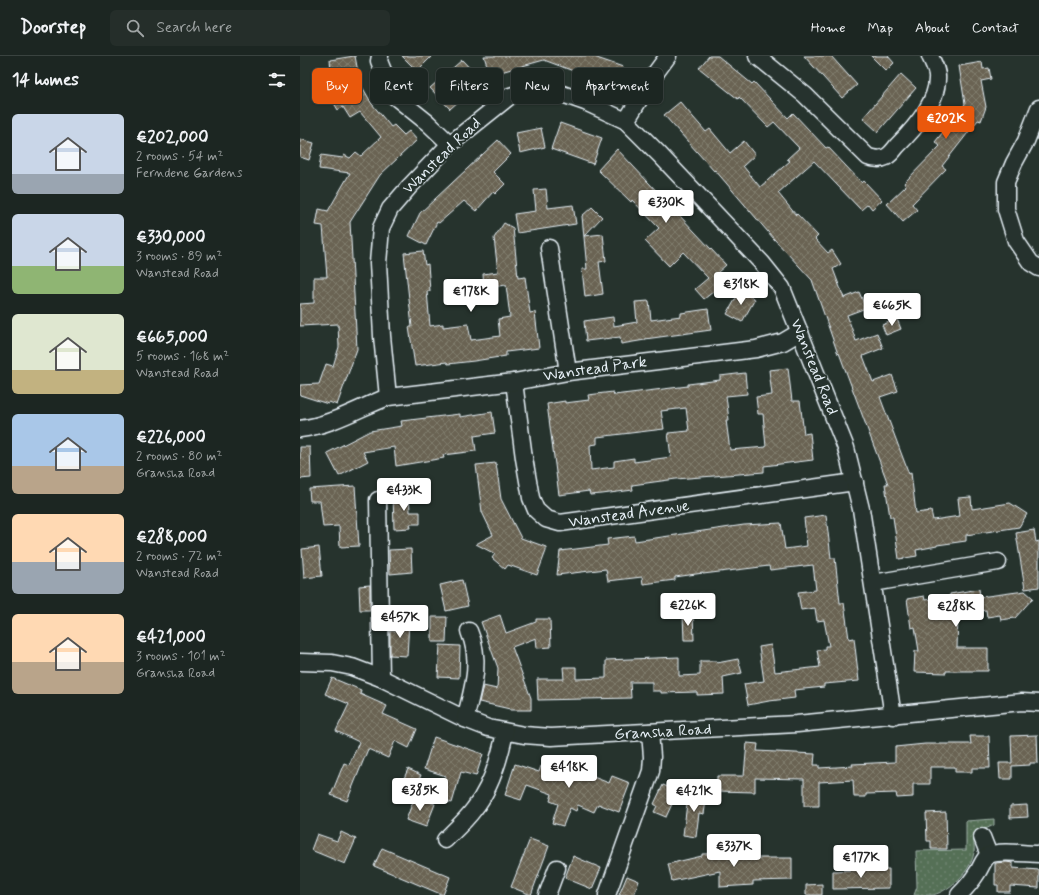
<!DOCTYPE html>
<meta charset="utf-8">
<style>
body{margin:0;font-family:Mynerve,sans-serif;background:#252e2a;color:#f1f3f6;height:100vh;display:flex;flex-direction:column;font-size:15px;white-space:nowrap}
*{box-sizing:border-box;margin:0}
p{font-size:13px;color:#a0a5a5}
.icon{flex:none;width:22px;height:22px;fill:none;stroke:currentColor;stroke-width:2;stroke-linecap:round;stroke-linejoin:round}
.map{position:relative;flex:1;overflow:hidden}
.drawer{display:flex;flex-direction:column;background:#1c2622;width:300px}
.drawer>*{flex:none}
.top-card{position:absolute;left:12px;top:12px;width:380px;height:36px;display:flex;gap:8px}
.price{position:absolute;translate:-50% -34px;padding:0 9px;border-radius:4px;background:#fff;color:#222;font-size:13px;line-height:26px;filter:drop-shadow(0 1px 2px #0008)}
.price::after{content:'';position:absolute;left:50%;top:24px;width:12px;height:9px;margin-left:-6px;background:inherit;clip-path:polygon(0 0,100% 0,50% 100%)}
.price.on{background:#ea580c;color:#fff}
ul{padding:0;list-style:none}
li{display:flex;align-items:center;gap:12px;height:100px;padding:0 12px}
li span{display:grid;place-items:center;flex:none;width:112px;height:80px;border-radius:6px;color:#555}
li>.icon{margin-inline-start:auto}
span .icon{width:48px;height:48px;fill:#fffc;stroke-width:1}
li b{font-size:17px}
h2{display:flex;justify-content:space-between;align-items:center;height:48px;padding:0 12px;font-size:17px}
.chip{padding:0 14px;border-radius:6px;background:#1c2622;box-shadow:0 1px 3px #0004,0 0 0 1px #3a4340;font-size:14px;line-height:36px}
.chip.on{background:#ea580c;color:#fff}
header{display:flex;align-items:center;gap:24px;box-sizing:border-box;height:56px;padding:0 20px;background:#1c2622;border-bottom:1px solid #3a4340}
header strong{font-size:19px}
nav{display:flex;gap:22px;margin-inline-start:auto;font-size:14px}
.search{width:280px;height:36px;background:#252e2a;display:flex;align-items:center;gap:10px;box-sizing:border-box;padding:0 14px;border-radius:6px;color:#a0a5a5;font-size:15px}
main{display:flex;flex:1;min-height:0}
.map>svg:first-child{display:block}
.grass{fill:url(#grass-dots);stroke:#9eb0a7}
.building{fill:url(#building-cross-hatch);stroke:#e8f1f8;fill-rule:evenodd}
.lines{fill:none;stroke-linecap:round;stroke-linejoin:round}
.minor-casing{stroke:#e8f1f8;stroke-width:19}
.minor{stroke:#26332d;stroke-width:16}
.labels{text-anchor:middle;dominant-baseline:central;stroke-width:4;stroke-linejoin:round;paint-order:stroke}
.street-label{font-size:16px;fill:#e8f1f8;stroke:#26332d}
</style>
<header>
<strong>Doorstep</strong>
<div class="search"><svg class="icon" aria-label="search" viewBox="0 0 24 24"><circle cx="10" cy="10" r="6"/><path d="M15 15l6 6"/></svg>Search here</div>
<nav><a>Home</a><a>Map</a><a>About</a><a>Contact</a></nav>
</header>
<main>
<section class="drawer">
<h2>14 homes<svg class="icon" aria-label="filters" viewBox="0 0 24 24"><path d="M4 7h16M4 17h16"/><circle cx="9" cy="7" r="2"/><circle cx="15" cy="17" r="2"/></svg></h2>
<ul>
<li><span style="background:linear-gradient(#c9d6e8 75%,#9aa5b1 0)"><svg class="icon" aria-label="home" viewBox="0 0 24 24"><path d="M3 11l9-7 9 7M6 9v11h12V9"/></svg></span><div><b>€202,000</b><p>2 rooms · 54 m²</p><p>Ferndene Gardens</p></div></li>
<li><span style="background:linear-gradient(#c9d6e8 65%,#8fb573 0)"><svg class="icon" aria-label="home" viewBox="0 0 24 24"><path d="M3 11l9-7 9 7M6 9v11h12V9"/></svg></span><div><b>€330,000</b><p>3 rooms · 89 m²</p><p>Wanstead Road</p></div></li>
<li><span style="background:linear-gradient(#dfe7d0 70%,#c2b280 0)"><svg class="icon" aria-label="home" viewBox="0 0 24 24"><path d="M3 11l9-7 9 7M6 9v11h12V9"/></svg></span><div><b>€665,000</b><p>5 rooms · 168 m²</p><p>Wanstead Road</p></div></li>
<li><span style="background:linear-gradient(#a9c7e8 65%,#b9a48a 0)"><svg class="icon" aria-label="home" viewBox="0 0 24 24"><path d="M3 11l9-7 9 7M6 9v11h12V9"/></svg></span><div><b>€226,000</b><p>2 rooms · 80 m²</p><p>Gransha Road</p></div></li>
<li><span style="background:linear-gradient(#ffd9b3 60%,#9aa5b1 0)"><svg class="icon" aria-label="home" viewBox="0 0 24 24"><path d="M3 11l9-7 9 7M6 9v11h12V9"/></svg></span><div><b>€288,000</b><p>2 rooms · 72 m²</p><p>Wanstead Road</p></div></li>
<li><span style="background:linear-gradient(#ffd9b3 60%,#b9a48a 0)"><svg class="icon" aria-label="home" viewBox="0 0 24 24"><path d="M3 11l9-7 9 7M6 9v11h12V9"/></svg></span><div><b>€421,000</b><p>3 rooms · 101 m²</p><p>Gransha Road</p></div></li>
</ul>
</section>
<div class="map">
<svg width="739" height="839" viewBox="0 0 739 839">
<defs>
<pattern id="grass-dots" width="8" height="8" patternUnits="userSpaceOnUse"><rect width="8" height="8" fill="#556f56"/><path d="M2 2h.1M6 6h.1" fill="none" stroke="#6d846f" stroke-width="1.8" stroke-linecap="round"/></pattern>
<pattern id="building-cross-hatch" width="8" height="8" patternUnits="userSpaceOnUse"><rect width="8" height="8" fill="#6a6452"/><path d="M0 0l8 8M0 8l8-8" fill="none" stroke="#7f7b6c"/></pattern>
</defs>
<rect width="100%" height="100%" fill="#26332d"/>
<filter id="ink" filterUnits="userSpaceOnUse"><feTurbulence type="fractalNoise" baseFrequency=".025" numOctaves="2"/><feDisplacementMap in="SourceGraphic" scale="8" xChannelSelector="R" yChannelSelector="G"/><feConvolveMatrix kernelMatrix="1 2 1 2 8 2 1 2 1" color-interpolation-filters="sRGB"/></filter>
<g filter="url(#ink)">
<path class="grass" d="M694,763V769L672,779C673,782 674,786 674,789C677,810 652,834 633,839C627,839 620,839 614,839L617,831L616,795L666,794V765Z"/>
<g class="building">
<polygon points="54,0 55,0 60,27 72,48 91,71 94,69 104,79 109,75 117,84 80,119 50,166 57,293 37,349 29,346 28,348 0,339 0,329 19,328 26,308 33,310 39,291 38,268 0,270 0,248 14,247 14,221 27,221 23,170 16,169 19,153 28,155 50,117 19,113 21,99 43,102 44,99 50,102 56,96 61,100 81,81 60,56 50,62 43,51 38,54 23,28 21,15 31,14 30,4"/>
<polygon points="102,0 132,0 117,15"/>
<polygon points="184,0 291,0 323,11 316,31 244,4 190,19"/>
<polygon points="409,0 418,0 452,28 454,26 488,62 493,57 526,92 528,91 562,127 564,125 582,144 572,153 568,148 561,154 514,105 478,137 496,159 497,158 518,180 515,183 528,197 532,194 541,208 533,213 544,242 559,236 566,252 547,259 556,285 577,277 583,292 563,300 573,326 592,319 598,335 580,341 609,418 611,417 616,457 631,455 633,464 660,460 658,442 671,441 672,453 710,447 727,458 719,471 666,479 666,485 637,489 637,490 616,494 617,500 599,503 593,461 590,461 585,428 588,428 539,297 538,298 512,224 474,183 415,114 414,115 364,59 380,46 406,76 410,73 430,97 444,85 455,99 443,110 460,131 490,105 487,103 499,92 474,66 468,71 439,41 438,43 399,12"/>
<polygon points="504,0 531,0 557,29 542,42"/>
<polygon points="571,0 588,0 594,7 586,15"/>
<polygon points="162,4 179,22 158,42 160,44 150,53 130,32"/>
<polygon points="682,6 683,13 689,12 691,23 681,25 686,51 681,65 678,64 642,110 646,113 612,148 617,154 603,166 587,148 606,130 604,127 640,90 635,86 665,48 659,10"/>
<polygon points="601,18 616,32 578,76 563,62"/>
<polygon points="260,67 302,82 293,108 251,93"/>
<polygon points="241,72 245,91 220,97 216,77"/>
<polygon points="0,83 14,87 9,104 0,101"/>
<polygon points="198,84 211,98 193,116 205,128 195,138 193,136 176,155 164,145 139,167 137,166 126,189 109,180 120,157"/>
<polygon points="317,93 426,209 417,217 431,234 425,239 418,232 404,243 395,233 408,222 383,196 369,210 345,185 359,172 332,144 331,146 298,114"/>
<polygon points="246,133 248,152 273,149 276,168 217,177 214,158 236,155 234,134"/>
<polygon points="292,151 302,161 284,180 303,178 306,205 299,206 303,238 285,241 282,213 287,213 282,160"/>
<polygon points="204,167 213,172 218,222 225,221 230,257 235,256 239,292 206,296 206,300 174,305 148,308 147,306 115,310 109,271 112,271 104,197 123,195 125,209 128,208 130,235 127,235 130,270 143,268 143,271 168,268 171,284 200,280 198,263 210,261 206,229 184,232 183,218 198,216 194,182"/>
<polygon points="440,235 455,243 442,266 427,258"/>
<polygon points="349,245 351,264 381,260 381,257 408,253 411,274 345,283 345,284 321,288 320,281 286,285 284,265 313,261 314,270 337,266 335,246"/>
<polygon points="597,263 601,273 586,279 582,269"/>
<path d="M488,312L492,345H500L504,378L510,377L513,404L464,410V416L376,423L332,429L333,434L302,438L290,439L289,435L259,439L247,348L265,345V347L289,344L288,339L313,336L314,339L388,330V328L420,324V320L445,317L447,338L426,340L429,364H426L430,394L466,391L463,358H458L456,341L472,339L469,314ZM386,352L389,375L368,377L371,401L334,406V402L314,405V411L291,414L290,389L297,388V381L364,373L361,355Z"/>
<polygon points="192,356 195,377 174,380 176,395 143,399 144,402 96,410 94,391 63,396 68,405 39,420 27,397 70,375 102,370 101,365 160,358 160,361"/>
<polygon points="0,391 10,391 11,422 0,423"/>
<polygon points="196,407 201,443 221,482 246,491 246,495 237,519 208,509 205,513 192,502 195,498 176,488 193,479 182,456 176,409"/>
<polygon points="55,430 59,490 40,491 39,470 23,471 20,445 10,445 9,433"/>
<polygon points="109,437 110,456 120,456 120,468 110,468 111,472 94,473 93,438"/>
<polygon points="526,459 531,502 535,502 540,547 544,547 549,583 554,582 559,625 524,628 524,631 494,634 495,642 469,645 448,649 444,628 464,625 459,591 471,589 475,616 520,611 517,594 525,593 525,590 529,590 524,564 517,565 515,552 501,554 498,536 516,534 513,509 470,514 469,510 403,518 403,517 375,521 375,524 343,528 342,521 308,525 306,513 257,519 260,495 308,489 307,483 334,480 335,485 444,469 481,467 485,493 507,490 504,462"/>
<polygon points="734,474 736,486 739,485 739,531 725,533 716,477"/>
<polygon points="19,491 22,520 4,522 2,493"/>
<polygon points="111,493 112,516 90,518 89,494"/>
<polygon points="162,524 168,550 146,555 140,529"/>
<polygon points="70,529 70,554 60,554 59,530"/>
<polygon points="679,533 680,541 725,535 733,542 715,562 701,564 700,559 687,561 686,554 658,558 657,592 688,592 688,615 646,615 646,617 614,616 615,595 619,595 615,571 611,572 607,543 624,540 625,544 650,540 650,538"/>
<polygon points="383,558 393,558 394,584 384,584"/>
<polygon points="200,559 206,577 236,566 236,563 250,563 251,591 237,592 236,582 212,591 231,642 231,654 210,654 210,653 179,646 183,630 197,633 198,612 181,566"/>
<polygon points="132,561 147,561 146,586 132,586"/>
<polygon points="95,565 109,566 107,600 90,599 90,575 95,575"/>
<polygon points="140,589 160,590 159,622 138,621"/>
<polygon points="379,601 379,620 400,619 400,605 417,605 417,607 438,603 442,617 423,621 424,638 397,639 397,636 361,637 361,635 352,635 352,626 330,626 331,642 238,644 237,623 264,623 263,611 276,611 276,623 306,622 306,604"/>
<polygon points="32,622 61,634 60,638 87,650 83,658 117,673 109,692 95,685 88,702 68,693 47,745 31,739 44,707 49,709 59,686 36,675 49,648 25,638"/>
<polygon points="737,679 738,707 730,707 730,709 712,710 712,723 700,723 699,707 712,707 711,680"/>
<polygon points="670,680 689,680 690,712 672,712 672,716 655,716 655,711 630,711 630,728 613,728 613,741 597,742 596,737 566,738 566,741 554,741 553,724 519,726 519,750 504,750 504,723 455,722 455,736 417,735 417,720 444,720 447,687 458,688 457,695 515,698 514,709 519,709 519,712 553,710 552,708 595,706 595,691 625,688 671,688"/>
<polygon points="134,681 183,698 176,720 161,716 152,747 139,743 146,720 124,713"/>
<polygon points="264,705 290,714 288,719 309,727 312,720 330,727 319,756 298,748 294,756 278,749 276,755 270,752 263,770 252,767 258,748 250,745 252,738 227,729 221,744 205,739 215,708 239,716 241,710 260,717"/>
<polygon points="108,713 121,719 115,733 102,727"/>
<polygon points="363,729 378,735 366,761 354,756 357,750 354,748"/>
<polygon points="391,736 407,738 404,758 399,757 396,781 383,779 388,740 390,741"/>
<polygon points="115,740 135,748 126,771 106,764"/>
<polygon points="727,749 728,761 710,762 710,750"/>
<polygon points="646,756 647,793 631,793 631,785 627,785 626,757"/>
<polygon points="41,776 56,783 45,808 11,794 17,778 37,785"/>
<polygon points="230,783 249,790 231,839 211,831"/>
<polygon points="82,792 150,821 143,839 74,810"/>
<polygon points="452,796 452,802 492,802 492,824 453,825 453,829 420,831 420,815 372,825 368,808 402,800 402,798"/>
<polygon points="273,800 301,812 292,833 265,822"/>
<polygon points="706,806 713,807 713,812 739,814 739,832 710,830 710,836 698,836 698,829 695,829 695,807"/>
<polygon points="589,813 589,832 533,833 533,815"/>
<polygon points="327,820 339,825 334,839 319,839"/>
<polygon points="522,828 522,839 506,839 506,829"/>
</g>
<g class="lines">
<g class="minor-casing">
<g id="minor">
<polyline points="80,0 79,5 93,39 128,67 150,88"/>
<path d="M457,0L505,39L568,101C575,103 580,104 586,101C590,99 594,94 597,90C613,74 637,48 637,23C638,15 633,7 630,0"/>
<polyline points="739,52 726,85 714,107 706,126 706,153 716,185 731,207 739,212"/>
<polyline points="326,65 357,15 368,0"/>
<polyline points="249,192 268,316"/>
<polyline points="214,326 224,402 231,442 236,454 246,463 260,467 555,426"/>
<polyline points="88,341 82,280 78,207 81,172 90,153 109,131 150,88 210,40 232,33 251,34 285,46 326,65 359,98 462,207 482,232 546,392 561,453 593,660"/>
<path d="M0,373C32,369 59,352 88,341L214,326L268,316L456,293L483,286L500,276"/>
<polyline points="78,444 81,622"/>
<polyline points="573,527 698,506"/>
<polyline points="0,606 32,607 52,611 81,622 165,663 188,672 224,679 251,681 497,668 722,646 739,647"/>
<path d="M165,663C173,632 182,605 169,575"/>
<polyline points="682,781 689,799"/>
<path d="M145,784C155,774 166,764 174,753C191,732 200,701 205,676"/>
<polyline points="247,839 257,812"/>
<polyline points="307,839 351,715 352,701 350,676"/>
<path d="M659,839C666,832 672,825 677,817C681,812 683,803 689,799C699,794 727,798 739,798"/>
</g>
</g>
<use href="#minor" class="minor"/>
</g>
</g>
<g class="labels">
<g class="street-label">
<text transform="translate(142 100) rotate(-44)">Wanstead Road</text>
<text transform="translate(514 311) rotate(68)">Wanstead Road</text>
<text transform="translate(295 313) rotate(-8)">Wanstead Park</text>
<text transform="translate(329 458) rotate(-8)">Wanstead Avenue</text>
<text transform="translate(363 676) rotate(-3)">Gransha Road</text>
</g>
</g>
</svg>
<b class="price on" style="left:646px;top:84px">€202K</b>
<b class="price" style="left:366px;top:168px">€330K</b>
<b class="price" style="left:441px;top:250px">€318K</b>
<b class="price" style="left:171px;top:257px">€178K</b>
<b class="price" style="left:592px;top:271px">€665K</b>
<b class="price" style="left:104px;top:456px">€433K</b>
<b class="price" style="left:388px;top:571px">€226K</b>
<b class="price" style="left:656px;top:572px">€288K</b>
<b class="price" style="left:100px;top:583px">€457K</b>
<b class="price" style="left:269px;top:733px">€418K</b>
<b class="price" style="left:120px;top:756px">€385K</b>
<b class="price" style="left:394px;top:757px">€421K</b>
<b class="price" style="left:434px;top:812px">€337K</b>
<b class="price" style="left:561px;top:823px">€177K</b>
<div class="top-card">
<a class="chip on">Buy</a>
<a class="chip">Rent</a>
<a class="chip">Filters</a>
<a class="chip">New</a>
<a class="chip">Apartment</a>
</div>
</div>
</main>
